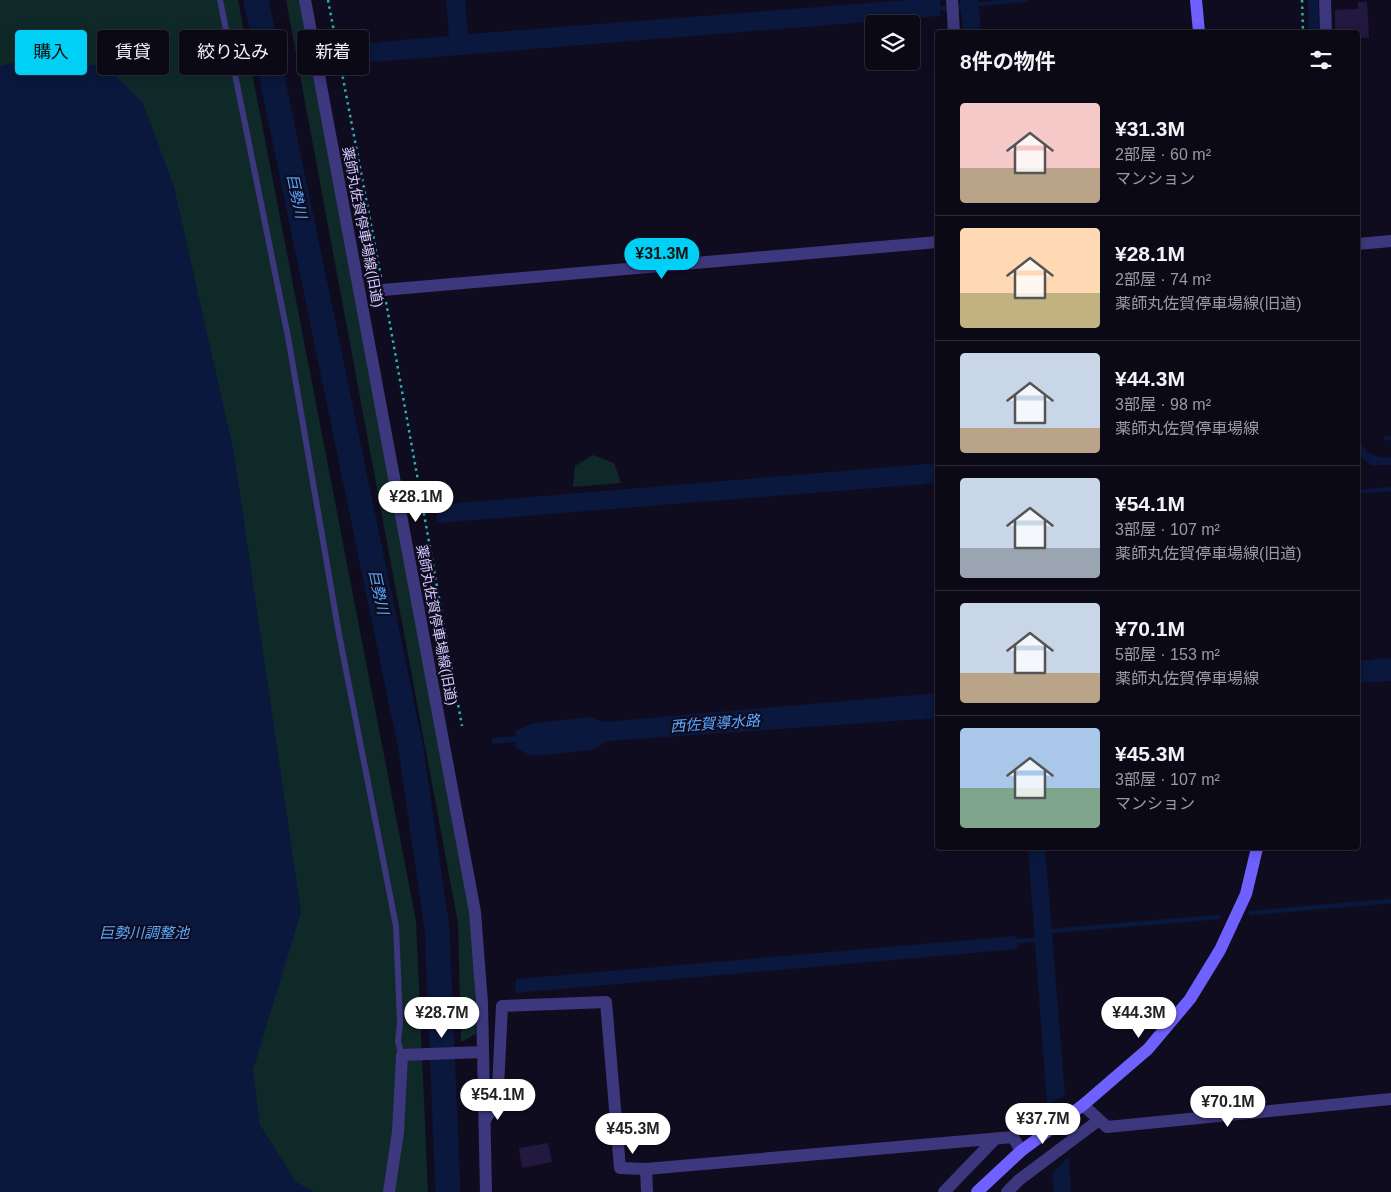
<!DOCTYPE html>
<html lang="ja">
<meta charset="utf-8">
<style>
body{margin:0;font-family:Arial,"Noto Sans JP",sans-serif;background:#1a1724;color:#f1f3f6;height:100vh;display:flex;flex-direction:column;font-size:19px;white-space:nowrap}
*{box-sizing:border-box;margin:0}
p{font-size:16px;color:#9a9aa1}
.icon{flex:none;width:28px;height:28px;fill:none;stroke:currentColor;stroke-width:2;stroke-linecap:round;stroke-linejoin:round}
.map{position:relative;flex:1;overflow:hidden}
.details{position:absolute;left:935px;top:30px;width:425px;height:820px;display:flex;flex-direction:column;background:#0c0917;border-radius:5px;box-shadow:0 2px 12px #0003,0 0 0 1px #2c2a36}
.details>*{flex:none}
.guide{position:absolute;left:15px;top:30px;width:475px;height:45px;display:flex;gap:10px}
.buttons{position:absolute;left:865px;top:15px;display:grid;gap:10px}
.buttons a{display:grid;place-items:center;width:55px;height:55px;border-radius:5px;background:#0c0917;box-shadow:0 2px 12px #0003,0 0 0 1px #2c2a36;font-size:25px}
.price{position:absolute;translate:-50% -42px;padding:0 11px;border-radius:18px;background:#fff;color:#222;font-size:16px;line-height:32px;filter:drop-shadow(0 1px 2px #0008)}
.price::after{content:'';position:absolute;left:50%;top:30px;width:15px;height:11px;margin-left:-8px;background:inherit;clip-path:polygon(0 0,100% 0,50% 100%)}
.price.selected{background:#00d0f5;color:#111}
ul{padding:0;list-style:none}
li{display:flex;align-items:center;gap:15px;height:125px;padding:0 25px}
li+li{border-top:1px solid #2c2a36}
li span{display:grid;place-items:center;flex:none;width:140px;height:100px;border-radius:5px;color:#555}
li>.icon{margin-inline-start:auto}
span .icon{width:60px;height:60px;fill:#fffc;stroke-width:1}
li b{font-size:21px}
h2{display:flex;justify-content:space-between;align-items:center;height:60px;padding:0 25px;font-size:21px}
.chip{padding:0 18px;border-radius:5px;background:#0c0917;box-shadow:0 2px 12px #0003,0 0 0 1px #2c2a36;font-size:18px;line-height:45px}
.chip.selected{background:#00d0f5;color:#111}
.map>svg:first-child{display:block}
.green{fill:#0f2929}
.water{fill:#09183c}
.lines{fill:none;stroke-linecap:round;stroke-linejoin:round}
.stream{stroke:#09183c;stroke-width:4.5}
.river{stroke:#09183c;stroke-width:25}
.building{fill:#221840}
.path{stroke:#2db1b0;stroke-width:2.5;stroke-dasharray:2.5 4;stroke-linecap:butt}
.service{stroke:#3d377e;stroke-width:6}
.minor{stroke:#3d377e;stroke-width:12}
.secondary{stroke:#6e61ff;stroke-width:12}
.labels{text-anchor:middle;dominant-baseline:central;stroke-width:4.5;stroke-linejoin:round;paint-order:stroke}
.street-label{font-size:14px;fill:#d3caff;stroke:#100c1f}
.water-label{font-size:15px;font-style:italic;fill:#58a9ff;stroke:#100c1f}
</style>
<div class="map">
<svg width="1391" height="1192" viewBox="0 0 1391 1192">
<rect width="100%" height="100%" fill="#100c1f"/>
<g class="green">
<polygon points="0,0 238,0 416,921 428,1192 0,1192"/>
<polygon points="286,0 300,0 459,842 474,947 476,1034 461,1042 458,923"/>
<polygon points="593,455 614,463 621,483 573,487 575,466"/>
</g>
<g class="water">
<polygon points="446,0 465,0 468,34 909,0 940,0 940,16 349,64 347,45 449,36"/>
<polygon points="960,0 978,0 981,32 963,32"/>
<polygon points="1308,0 1318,0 1319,32 1309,32"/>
<polygon points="28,59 106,66 143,103 174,187 234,453 301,912 253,1070 260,1125 296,1182 314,1192 0,1192 0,66"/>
<path d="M1358,433C1364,454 1370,456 1391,458V465H1372L1358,456Z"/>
<polygon points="937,463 937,483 437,523 436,505"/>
<polygon points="1391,658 1391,681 1358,683 1358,661"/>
<polygon points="937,693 937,718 607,741 593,750 532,756 516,748 515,742 492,744 492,738 515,736 516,730 534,723 589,717 604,722"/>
<polygon points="1028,848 1045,848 1065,1095 1047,1105"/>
<polygon points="1016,936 1018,949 515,993 516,979"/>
<polygon points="1069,1157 1071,1192 1054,1192 1052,1173"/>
</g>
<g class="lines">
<g class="stream">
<polyline points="979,4 1025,0"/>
<polyline points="936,9 966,7"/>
<polyline points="1386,438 1391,438"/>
<polyline points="1358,492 1391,489"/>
<polyline points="1251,913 1391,901"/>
<polyline points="1051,931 1219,917"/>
<polyline points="1011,942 1041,939"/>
</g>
<polyline class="river" points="256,0 411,749 437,928 448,1192"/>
</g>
<g class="building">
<polygon points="1358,2 1367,2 1369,38 1358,38 1358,32 1335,32 1335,10 1358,9"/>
<polygon points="548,1143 552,1162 522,1168 519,1148"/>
</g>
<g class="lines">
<g class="path">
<polyline points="328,0 381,277"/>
<polyline points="1302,0 1303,32"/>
<polyline points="386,302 462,726"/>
</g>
<polyline class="service" points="220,0 288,337 339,634 396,926 400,1022 398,1042 402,1055"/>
<g class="minor">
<polyline points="305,0 475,912 482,1003 486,1192"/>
<polyline points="952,0 954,32"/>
<polyline points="1325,0 1326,32"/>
<polyline points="1358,244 1391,241"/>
<polyline points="383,290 938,242"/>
<polyline points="1083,1105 1107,1127 1391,1099"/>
<polyline points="485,1120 495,1104 498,1088 502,1006 606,1002 620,1168 646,1169 1013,1137 1021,1151"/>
<polyline points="646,1169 647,1192"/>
<polyline points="389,1192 398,1132 402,1055 483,1052"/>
<polyline points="944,1192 995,1139"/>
<polyline points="1007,1192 1019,1180 1099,1120"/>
</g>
<g class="secondary">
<polyline points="1196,0 1199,32"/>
<polyline points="977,1192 1021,1151 1083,1105 1148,1049 1190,999 1220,950 1246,894 1257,848"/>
</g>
</g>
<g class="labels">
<g class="street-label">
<text transform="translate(363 227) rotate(79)">薬師丸佐賀停車場線(旧道)</text>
<text transform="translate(437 625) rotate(79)">薬師丸佐賀停車場線(旧道)</text>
</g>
<g class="water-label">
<text transform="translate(297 196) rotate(78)">巨勢川</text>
<text transform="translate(379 592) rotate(78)">巨勢川</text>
<text transform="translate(715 723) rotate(-4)">西佐賀導水路</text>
<text x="144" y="932">巨勢川調整池</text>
</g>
</g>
</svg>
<div class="buttons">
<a><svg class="icon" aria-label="layers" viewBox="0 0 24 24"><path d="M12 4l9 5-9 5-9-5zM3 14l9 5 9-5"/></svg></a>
</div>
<b class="price selected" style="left:662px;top:280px">¥31.3M</b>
<b class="price" style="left:416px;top:523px">¥28.1M</b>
<b class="price" style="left:442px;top:1039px">¥28.7M</b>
<b class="price" style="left:1139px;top:1039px">¥44.3M</b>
<b class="price" style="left:498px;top:1121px">¥54.1M</b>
<b class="price" style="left:1228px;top:1128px">¥70.1M</b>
<b class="price" style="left:1043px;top:1145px">¥37.7M</b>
<b class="price" style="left:633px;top:1155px">¥45.3M</b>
<div class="guide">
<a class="chip selected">購入</a>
<a class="chip">賃貸</a>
<a class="chip">絞り込み</a>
<a class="chip">新着</a>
</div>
<section class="details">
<h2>8件の物件<svg class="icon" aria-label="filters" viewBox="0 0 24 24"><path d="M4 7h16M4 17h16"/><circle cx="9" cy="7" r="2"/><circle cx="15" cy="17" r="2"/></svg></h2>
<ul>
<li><span style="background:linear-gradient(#f6c9c9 65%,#b9a48a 0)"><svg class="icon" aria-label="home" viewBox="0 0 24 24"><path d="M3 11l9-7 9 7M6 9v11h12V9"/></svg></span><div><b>¥31.3M</b><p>2部屋 · 60 m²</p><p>マンション</p></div></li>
<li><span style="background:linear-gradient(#ffd9b3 65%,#c2b280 0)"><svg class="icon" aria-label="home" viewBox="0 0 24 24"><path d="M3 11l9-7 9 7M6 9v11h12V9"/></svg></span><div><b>¥28.1M</b><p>2部屋 · 74 m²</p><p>薬師丸佐賀停車場線(旧道)</p></div></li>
<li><span style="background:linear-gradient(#c9d6e8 75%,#b9a48a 0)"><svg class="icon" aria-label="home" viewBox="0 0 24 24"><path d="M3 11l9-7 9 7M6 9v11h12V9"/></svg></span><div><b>¥44.3M</b><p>3部屋 · 98 m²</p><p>薬師丸佐賀停車場線</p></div></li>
<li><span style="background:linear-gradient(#c9d6e8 70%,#9aa5b1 0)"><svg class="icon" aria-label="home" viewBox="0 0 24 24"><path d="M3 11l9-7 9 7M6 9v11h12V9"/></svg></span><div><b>¥54.1M</b><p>3部屋 · 107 m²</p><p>薬師丸佐賀停車場線(旧道)</p></div></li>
<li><span style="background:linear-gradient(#c9d6e8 70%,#b9a48a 0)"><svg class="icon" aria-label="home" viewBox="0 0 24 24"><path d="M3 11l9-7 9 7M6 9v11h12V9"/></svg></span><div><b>¥70.1M</b><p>5部屋 · 153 m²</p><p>薬師丸佐賀停車場線</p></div></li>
<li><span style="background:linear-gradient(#a9c7e8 60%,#7fa58c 0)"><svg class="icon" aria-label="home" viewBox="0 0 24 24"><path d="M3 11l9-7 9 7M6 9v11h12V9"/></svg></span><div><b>¥45.3M</b><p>3部屋 · 107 m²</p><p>マンション</p></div></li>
</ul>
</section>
</div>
